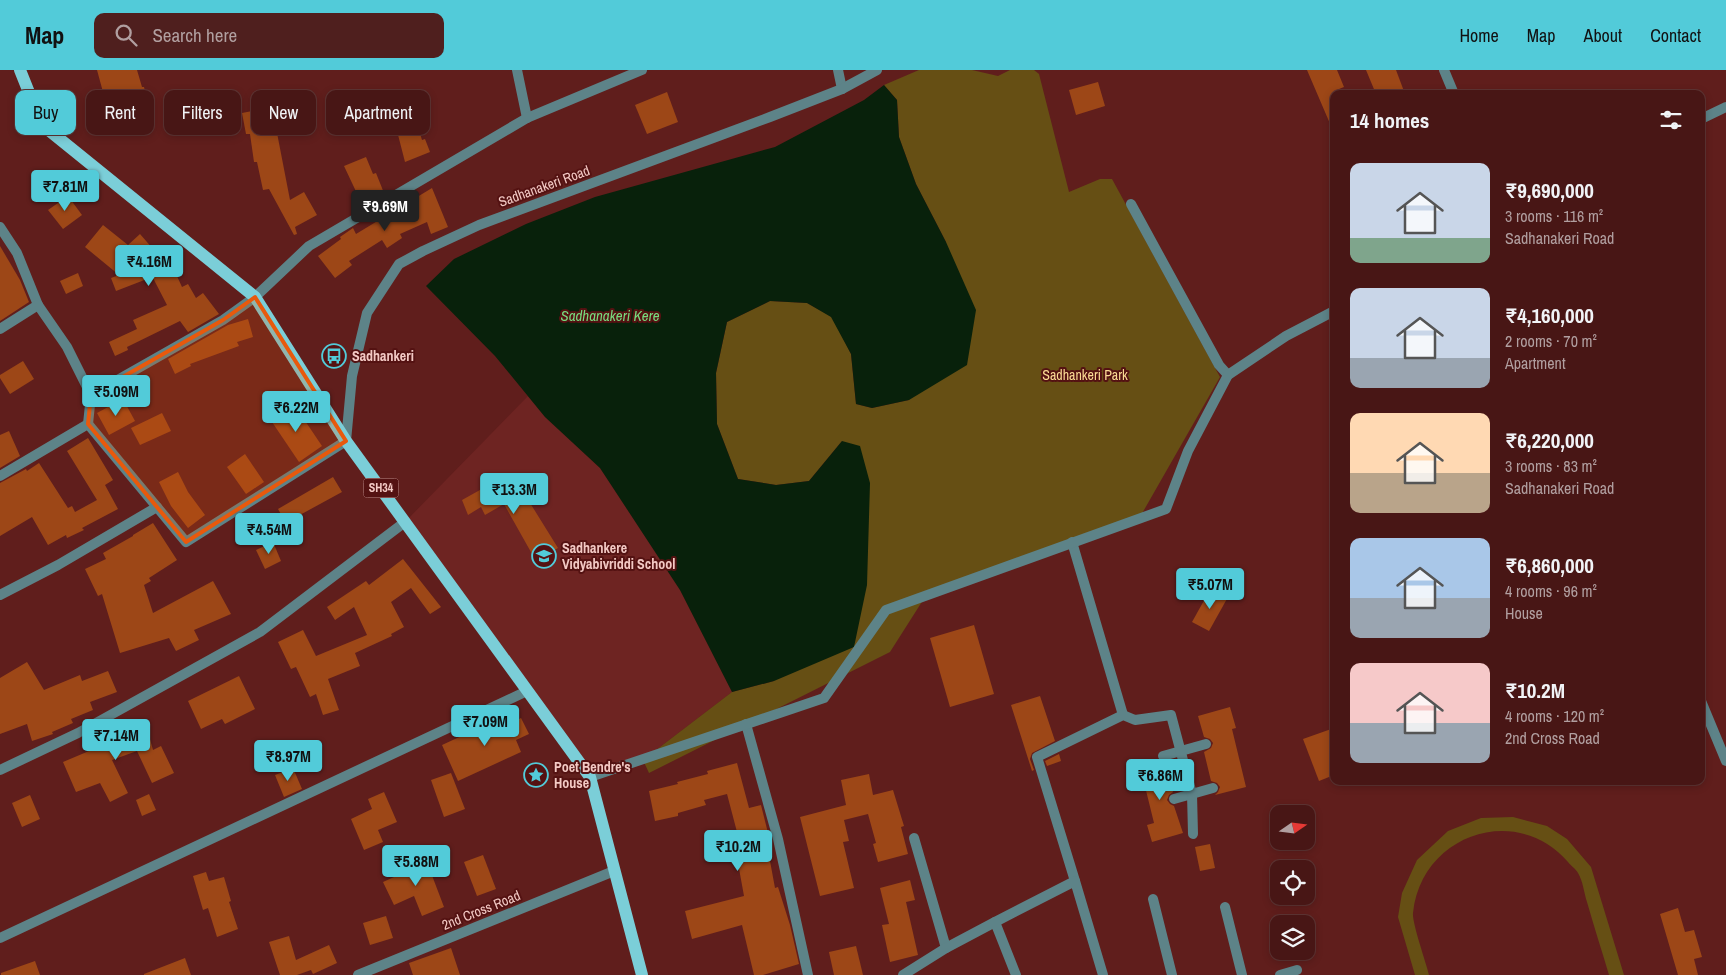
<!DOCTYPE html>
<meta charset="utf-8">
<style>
body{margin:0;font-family:"Archivo Narrow",sans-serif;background:#4f1f1e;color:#f1f3f6;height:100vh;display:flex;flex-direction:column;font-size:19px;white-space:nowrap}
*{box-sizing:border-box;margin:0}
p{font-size:16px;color:#b19fa0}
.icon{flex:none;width:28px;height:28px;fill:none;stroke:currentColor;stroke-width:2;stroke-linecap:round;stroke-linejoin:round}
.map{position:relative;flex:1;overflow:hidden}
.drawer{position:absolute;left:1330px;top:20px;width:375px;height:695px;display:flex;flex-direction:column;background:#481615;border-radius:10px;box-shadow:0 2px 8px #0003,0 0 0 1px #603534}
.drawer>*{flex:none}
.banner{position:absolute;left:15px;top:20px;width:475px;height:45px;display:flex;gap:10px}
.needle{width:32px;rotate:76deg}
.controls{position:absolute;left:1270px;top:735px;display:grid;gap:10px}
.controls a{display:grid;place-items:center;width:45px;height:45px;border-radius:10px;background:#481615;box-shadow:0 2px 8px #0003,0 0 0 1px #603534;font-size:25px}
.price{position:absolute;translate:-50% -42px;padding:0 11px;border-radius:5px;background:#52cbd9;color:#111;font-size:16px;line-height:32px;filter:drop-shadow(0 1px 2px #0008)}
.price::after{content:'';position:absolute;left:50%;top:30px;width:15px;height:11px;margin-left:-8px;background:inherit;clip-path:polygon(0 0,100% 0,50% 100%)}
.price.active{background:#222;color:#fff}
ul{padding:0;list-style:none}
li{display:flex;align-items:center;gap:15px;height:125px;padding:0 20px}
li span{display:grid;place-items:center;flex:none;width:140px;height:100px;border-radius:10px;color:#555}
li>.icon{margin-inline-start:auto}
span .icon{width:60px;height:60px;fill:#fffc;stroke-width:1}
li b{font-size:21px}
h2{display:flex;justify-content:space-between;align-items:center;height:60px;padding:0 20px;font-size:21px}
.tag{padding:0 18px;border-radius:10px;background:#481615;box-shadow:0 2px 8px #0003,0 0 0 1px #603534;font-size:18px;line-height:45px}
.tag.active{background:#52cbd9;color:#111}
header{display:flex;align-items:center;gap:30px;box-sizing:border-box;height:70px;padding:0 25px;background:#52cbd9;color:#111}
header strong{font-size:24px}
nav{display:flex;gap:28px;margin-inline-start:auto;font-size:18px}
.search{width:350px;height:45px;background:#4f1f1e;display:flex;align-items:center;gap:12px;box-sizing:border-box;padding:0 18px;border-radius:10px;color:#b19fa0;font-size:19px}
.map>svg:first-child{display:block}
.built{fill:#6e2422}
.green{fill:#664f14}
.water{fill:#08210b}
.building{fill:#9d4717}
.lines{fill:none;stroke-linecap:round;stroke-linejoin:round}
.street{stroke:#5d8388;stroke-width:10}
.primary{stroke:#7bced8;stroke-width:12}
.marked{fill:#e8590c;fill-opacity:0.2;stroke:#e8590c;stroke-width:4;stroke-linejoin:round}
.labels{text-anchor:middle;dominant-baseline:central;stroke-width:4;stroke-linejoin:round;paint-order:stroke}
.shield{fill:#541212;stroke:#c3928f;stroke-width:1}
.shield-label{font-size:12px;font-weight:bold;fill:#f3c9c4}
.street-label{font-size:14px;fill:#f3c9c4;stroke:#541212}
.poi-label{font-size:14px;font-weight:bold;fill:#f3c9c4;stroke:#541212;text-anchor:start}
.park-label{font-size:14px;fill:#fbdb94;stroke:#541212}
.water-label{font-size:15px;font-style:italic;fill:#77db7f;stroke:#541212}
</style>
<header>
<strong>Map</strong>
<div class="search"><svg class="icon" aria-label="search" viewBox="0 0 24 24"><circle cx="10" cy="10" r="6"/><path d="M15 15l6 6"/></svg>Search here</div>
<nav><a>Home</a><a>Map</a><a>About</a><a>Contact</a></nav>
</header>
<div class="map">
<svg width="1726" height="905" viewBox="0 0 1726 905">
<rect width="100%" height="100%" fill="#601e1c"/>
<polygon class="built" points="528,326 545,347 600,398 680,520 732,622 643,690 590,707 405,452"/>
<g class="green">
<polygon points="919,0 972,0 998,6 1010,0 1034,0 1039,4 1069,122 1100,109 1112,109 1220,307 1136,454 925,527 890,582 649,703 643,690 732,622 774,611 842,371 809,411 776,415 738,409 717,354 716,303 727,252 770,231 807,233 832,247 851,284 856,334 872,338 909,330 946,172 916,114 899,67 897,30 884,15"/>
<path d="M1513,747L1547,756L1567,769L1591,797L1624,905H1609C1602,881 1594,857 1587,832C1584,823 1583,811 1578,803C1576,799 1571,796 1568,792C1516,732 1421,765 1413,843C1412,853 1426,892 1429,905H1415L1398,847L1402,823L1417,790L1448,761L1481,748Z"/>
</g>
<polygon class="water" points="884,15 897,30 899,67 916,114 946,172 976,240 967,295 909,330 872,338 856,334 851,284 831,247 807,233 770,231 727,252 716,303 717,354 738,409 776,415 809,411 842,371 860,376 870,413 867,515 854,577 774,611 732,622 680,520 600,398 545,347 495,286 426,216 454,189 526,154 595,127 775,77 864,30"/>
<g class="building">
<polygon points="97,0 137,0 142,17 144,17 149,38 115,46 108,21 103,22"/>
<polygon points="1307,0 1337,0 1344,17 1334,21 1334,63"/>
<polygon points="1366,0 1396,0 1405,24 1376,24"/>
<polygon points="1098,12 1105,36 1076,45 1069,20"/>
<polygon points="667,22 678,52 647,64 635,35"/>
<polygon points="272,37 290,130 304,122 317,145 295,157 297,164 294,165 269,119 263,120 257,92 254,92 250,64 246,64 242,43"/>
<polygon points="416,50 422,70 425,69 430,82 405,92 396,57"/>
<polygon points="366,87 373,104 376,103 384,123 361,132 344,96"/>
<polygon points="432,118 448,157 431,164 427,152 400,164 402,168 387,178 382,170 349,191 352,195 335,208 318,186 341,169 340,167 353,158 356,164"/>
<polygon points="68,126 82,145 63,159 48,140"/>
<polygon points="103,155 128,175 140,164 160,187 171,207 176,204 182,217 188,214 196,228 203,223 219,244 188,262 180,251 127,277 128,280 115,286 109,272 137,259 133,250 167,235 153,208 148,210 147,209 116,221 111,208 119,205 85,177"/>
<polygon points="0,176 20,210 29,232 0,251"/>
<polygon points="78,203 83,216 66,224 60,211"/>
<polygon points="248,249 253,267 237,272 239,276 190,294 191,296 175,304 168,289 228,255"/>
<polygon points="23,291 34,309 10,324 0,308 0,305"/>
<polygon points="123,329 135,351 109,365 97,343"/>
<polygon points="293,333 322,376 299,392 270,349"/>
<polygon points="162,343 171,361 140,375 131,358"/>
<polygon points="9,361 20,386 0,398 0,365"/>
<polygon points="88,368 113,410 105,415 118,439 82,458 84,460 67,468 66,465 48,475 32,447 0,466 0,413 26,399 27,401 39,393 68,438 72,436 75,442 97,430 67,381"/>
<polygon points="245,384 264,412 246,424 227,397"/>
<polygon points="178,402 188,422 205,445 188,458 171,436 159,412"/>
<polygon points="505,406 515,425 522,420 558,478 536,491 504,434 485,445 481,437 468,445 462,430"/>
<polygon points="333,407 342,422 298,446 300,450 288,457 278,439"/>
<polygon points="153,453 177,490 149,508 151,511 144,515 153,543 213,511 231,544 194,560 199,570 176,581 169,568 120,583 102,524 98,526 85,499 106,489 103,483 133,466 133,465"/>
<polygon points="273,472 281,491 265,499 256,480"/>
<polygon points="403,489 441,537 430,544 411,518 391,532 404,557 391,564 392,566 355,583 360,596 328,609 339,640 323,645 316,624 310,627 296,597 291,599 278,572 303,560 316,586 367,565 354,537 335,550 327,537 366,511 369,515"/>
<polygon points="1211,518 1228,527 1209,561 1192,552"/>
<polygon points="974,555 994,624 950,637 930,568"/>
<polygon points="27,592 44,620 80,605 82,611 108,601 117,622 90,632 93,640 71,649 73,653 52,662 53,664 32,671 27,654 0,664 0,608"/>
<polygon points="239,606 255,639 225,654 222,649 201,659 188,631"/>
<polygon points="1040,626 1055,671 1032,683 1030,689 1034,700 1032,701 1011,635"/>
<polygon points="1230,637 1236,658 1232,659 1246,717 1215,725 1218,722 1220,717 1217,713 1211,711 1204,682 1211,678 1213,673 1210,669 1204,667 1198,646"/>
<polygon points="505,646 509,654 521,648 529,664 516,670 521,682 458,711 442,675"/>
<polygon points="119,654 122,662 146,655 153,680 161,676 174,703 152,713 137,681 112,690 128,723 110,732 100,713 76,722 63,692 89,681 87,674 106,667 104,660"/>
<polygon points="1334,658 1334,705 1319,711 1303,669"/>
<polygon points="1059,684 1061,691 1047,696 1045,691"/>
<polygon points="1159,691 1166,692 1173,722 1169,725 1167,730 1170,734 1174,736 1183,763 1152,772 1147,755 1154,753 1140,696"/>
<polygon points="737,693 749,738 761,735 768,763 765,764 775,818 778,817 790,855 799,894 763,905 754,905 742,855 692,869 685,841 744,826 736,782 742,781 727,724 704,730 706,735 678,743 678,746 655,751 649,721 678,714 677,712 708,704 707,701"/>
<polygon points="293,698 302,719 284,727 275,705"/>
<polygon points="451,703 465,739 444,747 431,710"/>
<polygon points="869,704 873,725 893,720 904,756 901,757 908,784 878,792 873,774 876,773 868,744 844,750 849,771 843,772 854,818 820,826 800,747 846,735 841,710"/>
<polygon points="384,722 397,752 378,760 383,772 364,780 351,749 372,739 368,729"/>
<polygon points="149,724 156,740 142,746 136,730"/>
<polygon points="30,725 40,749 22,757 12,733"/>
<polygon points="1210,774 1215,798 1200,801 1195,777"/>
<polygon points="483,785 496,819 477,826 464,792"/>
<polygon points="425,787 444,837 422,846 414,826 394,835 383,812 405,802 403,796"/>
<polygon points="206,802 209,811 224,807 231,831 229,832 238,859 217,867 208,838 203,840 193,806"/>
<polygon points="910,810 915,830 906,832 918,885 890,892 882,855 889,854 880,818"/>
<polygon points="1678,838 1685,862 1694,860 1702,887 1694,889 1698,905 1678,905 1660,844"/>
<polygon points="386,846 393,868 370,875 363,853"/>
<polygon points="289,866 296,890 329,875 337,893 313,904 311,900 297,905 280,905 269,872"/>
<polygon points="856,876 863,905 834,905 829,882"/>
<polygon points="451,878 460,905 413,905 409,893"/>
<polygon points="185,888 191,905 144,905 144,904"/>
<polygon points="35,891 40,905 1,905 1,903"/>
</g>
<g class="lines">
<g class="street">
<polyline points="517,0 527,48"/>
<polyline points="838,0 842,19"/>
<polyline points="1444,0 1454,24"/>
<polyline points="1701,49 1726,37"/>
<polyline points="1131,134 1219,295 1228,305"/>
<polyline points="0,157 17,183 38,235 67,277 91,325"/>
<polyline points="0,259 38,235"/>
<polyline points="88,354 91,325 223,250 255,227 309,176 527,48 642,0"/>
<polyline points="0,406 88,354 186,472 346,371 352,306 367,243 399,194 423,181 479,155 770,47 842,19 877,0"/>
<polyline points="1072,472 1123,645"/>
<polyline points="0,525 58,495 157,437"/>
<polyline points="1701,631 1726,691"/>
<polyline points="746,654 778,769 808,905"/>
<polyline points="1163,686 1206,674"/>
<polyline points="0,700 78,663 260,562 405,452"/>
<polyline points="590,707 824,628 886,540 1166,439 1188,381 1228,305 1286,266 1334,241"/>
<polyline points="1174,729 1213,718"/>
<polyline points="914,768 946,878"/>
<polyline points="1075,811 1037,687 1123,645 1135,650 1171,645 1192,724 1193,764"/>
<polyline points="1153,829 1172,905"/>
<polyline points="1225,837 1242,905"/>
<polyline points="995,852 1075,811 1103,905"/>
<polyline points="0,868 527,621"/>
<polyline points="358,905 614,801"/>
<polyline points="903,905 946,878 995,852 1016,905"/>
<polyline points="1280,905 1297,900"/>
</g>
<polyline class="primary" points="20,0 36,40 51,62 255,227 346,371 590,707 642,905"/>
</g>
<path class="marked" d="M255,227L346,371L186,472L88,354L91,325L223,250Z"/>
<defs>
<g id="bus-ring" transform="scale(1.25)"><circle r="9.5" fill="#541212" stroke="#52cbd9" stroke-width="1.5"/><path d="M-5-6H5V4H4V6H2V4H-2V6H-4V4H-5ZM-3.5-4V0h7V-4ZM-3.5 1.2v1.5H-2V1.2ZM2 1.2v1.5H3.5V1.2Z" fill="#52cbd9"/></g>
<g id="school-ring" transform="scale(1.25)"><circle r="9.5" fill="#541212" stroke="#52cbd9" stroke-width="1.5"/><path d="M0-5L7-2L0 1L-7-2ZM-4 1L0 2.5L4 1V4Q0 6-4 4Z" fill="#52cbd9"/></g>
<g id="sight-ring" transform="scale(1.25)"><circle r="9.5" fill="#541212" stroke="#52cbd9" stroke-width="1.5"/><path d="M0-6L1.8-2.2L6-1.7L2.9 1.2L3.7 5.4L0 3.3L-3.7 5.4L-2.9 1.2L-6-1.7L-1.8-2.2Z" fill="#52cbd9"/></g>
</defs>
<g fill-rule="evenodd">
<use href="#bus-ring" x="334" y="286"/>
<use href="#school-ring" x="544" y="486"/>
<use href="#sight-ring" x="536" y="705"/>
</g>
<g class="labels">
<rect class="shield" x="363.5" y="408.5" width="35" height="19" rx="4"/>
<g class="shield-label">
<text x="381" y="418">SH34</text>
</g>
<g class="street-label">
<text transform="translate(544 116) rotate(-20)">Sadhanakeri Road</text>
<text transform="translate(481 840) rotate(-22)">2nd Cross Road</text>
</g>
<g class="poi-label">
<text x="352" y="286">Sadhankeri</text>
<text x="562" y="478">Sadhankere<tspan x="562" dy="16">Vidyabivriddi School</tspan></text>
<text x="554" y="697">Poet Bendre's<tspan x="554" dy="16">House</tspan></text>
</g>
<g class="park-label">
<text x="1085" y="305">Sadhankeri Park</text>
</g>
<g class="water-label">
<text x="610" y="245">Sadhanakeri Kere</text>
</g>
</g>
</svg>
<div class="controls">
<a><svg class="needle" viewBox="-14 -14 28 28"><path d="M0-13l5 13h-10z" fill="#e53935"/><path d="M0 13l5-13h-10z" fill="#b19fa0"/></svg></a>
<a><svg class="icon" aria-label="locate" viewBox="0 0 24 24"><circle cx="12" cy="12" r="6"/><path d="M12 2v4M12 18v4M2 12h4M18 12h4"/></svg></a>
<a><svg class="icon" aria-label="layers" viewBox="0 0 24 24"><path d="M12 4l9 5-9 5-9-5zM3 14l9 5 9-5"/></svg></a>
</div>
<b class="price" style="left:65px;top:142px">₹7.81M</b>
<b class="price active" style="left:385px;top:162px">₹9.69M</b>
<b class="price" style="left:149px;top:217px">₹4.16M</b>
<b class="price" style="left:116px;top:347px">₹5.09M</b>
<b class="price" style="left:296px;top:363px">₹6.22M</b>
<b class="price" style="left:514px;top:445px">₹13.3M</b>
<b class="price" style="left:269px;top:485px">₹4.54M</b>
<b class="price" style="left:1210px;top:540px">₹5.07M</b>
<b class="price" style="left:485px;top:677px">₹7.09M</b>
<b class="price" style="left:116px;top:691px">₹7.14M</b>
<b class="price" style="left:288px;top:712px">₹8.97M</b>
<b class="price" style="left:1160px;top:731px">₹6.86M</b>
<b class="price" style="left:738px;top:802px">₹10.2M</b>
<b class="price" style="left:416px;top:817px">₹5.88M</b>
<div class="banner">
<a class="tag active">Buy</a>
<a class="tag">Rent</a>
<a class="tag">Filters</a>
<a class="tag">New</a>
<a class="tag">Apartment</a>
</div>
<section class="drawer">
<h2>14 homes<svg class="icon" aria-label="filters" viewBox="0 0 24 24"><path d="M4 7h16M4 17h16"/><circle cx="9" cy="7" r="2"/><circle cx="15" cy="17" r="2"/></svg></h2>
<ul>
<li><span style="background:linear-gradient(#c9d6e8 75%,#7fa58c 0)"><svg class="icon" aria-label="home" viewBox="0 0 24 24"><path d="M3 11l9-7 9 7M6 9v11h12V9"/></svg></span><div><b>₹9,690,000</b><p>3 rooms · 116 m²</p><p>Sadhanakeri Road</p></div></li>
<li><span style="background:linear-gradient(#c9d6e8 70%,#9aa5b1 0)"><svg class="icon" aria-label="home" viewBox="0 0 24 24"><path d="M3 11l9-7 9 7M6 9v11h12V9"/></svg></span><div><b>₹4,160,000</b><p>2 rooms · 70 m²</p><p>Apartment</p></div></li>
<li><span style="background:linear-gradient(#ffd9b3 60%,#b9a48a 0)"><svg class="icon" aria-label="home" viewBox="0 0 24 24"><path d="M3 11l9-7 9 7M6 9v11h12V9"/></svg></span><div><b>₹6,220,000</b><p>3 rooms · 83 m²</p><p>Sadhanakeri Road</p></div></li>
<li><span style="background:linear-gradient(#a9c7e8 60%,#9aa5b1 0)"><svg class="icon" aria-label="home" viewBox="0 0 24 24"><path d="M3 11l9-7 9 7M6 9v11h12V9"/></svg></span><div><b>₹6,860,000</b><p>4 rooms · 96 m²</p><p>House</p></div></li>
<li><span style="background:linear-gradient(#f6c9c9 60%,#9aa5b1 0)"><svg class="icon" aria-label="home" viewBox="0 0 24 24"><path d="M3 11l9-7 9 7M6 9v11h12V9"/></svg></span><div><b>₹10.2M</b><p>4 rooms · 120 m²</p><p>2nd Cross Road</p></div></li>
</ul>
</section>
</div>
